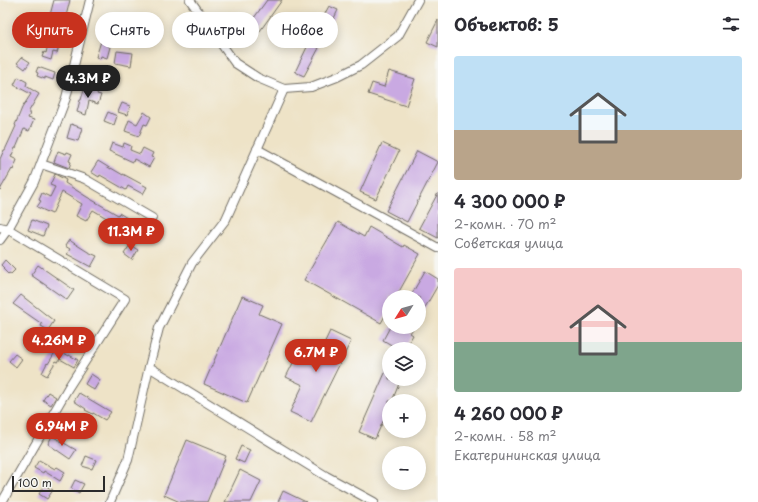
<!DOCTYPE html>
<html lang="ru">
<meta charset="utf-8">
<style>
body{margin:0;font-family:"Playpen Sans",sans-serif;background:#f2f2f3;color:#2b2b33;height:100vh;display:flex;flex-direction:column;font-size:15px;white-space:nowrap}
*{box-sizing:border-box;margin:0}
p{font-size:13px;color:#7c7c81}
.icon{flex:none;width:22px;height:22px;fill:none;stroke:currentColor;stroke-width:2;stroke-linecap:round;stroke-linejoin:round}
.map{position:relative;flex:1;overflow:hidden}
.details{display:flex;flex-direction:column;background:#fff;width:320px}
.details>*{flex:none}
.banner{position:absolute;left:12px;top:12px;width:366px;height:36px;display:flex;gap:8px}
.needle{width:26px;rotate:233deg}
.fabs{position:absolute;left:382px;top:290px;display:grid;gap:8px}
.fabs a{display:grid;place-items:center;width:44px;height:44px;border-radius:50%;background:#fff;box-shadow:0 2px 10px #0003;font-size:20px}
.scale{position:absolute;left:12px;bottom:10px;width:93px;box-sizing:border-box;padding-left:4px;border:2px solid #2b2b2b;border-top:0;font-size:11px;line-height:14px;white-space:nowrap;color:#2b2b2b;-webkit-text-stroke:3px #f6f6f2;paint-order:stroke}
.price{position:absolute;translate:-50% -34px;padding:0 9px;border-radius:14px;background:#c8321e;color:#fff;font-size:13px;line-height:26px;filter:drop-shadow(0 1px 2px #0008)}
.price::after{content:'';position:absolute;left:50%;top:24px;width:12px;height:9px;margin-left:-6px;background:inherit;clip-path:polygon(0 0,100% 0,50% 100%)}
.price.active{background:#222;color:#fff}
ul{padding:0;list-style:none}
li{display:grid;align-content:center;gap:8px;height:212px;padding:0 16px}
li span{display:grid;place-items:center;height:124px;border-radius:4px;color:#555}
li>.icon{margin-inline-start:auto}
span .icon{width:72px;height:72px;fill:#fffc;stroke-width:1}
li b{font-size:17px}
h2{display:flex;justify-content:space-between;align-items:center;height:48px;padding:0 16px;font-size:17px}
.chip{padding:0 14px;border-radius:18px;background:#fff;box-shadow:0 2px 10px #0003;font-size:14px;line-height:36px}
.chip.active{background:#c8321e;color:#fff}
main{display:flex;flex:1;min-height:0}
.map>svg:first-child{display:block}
.building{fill:#c9a9e2}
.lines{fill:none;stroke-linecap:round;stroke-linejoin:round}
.minor-casing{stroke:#6f6b62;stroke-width:10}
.minor{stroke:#fff;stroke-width:8}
</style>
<main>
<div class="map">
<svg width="438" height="502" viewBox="0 0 438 502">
<rect width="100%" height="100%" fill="#f6f6f2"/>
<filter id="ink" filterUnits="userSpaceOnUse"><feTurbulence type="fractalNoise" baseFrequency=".025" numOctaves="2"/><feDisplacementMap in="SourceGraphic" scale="8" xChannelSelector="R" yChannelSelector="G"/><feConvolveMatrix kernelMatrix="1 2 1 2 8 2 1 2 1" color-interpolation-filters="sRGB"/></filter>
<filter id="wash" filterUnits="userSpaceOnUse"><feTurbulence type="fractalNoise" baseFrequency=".012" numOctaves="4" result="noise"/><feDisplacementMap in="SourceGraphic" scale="16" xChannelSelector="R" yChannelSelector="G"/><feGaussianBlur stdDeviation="0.9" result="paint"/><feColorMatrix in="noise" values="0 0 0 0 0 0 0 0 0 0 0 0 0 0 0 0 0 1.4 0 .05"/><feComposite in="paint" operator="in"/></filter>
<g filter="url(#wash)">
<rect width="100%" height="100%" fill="#eee3c7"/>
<g id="blocks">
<g class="building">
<polygon points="54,0 70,0 66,16 63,15 59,28 61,28 56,45 59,46 57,53 53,52 51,60 42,57 44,52 46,53 50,35 48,36 44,35 47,24 46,23 49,15 50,15"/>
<polygon points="267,0 282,0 250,45 240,37"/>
<polygon points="329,6 338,10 324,39 314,34"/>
<polygon points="104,18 113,20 110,30 112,31 108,46 110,47 107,58 101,56 100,59 96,57 103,35 99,34"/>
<polygon points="438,20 438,47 427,42"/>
<polygon points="309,43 319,48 304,76 295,72"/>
<polygon points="117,51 133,53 131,66 115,63"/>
<polygon points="22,57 30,62 25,69 17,63"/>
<polygon points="38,67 55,73 53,80 45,77 45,79 37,76 38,73 36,72"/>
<polygon points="389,71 415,79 406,106 368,94 372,83 384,87"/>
<polygon points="18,77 27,82 26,86 39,94 29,111 29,114 30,114 28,118 34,120 29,131 24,129 16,148 15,148 11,157 17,160 13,170 12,169 0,190 0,159 4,150 5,150 16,126 15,125 22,108 31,94 14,85"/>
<polygon points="85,86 93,89 94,86 99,87 97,94 101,95 98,104 89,101 86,115 77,112 80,100 81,100"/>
<polygon points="122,103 130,106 127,115 118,112"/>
<polygon points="108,112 117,116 114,125 104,121"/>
<polygon points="144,112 151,117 147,125 144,124 139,136 125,131 129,120 137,124"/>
<polygon points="71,124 82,128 78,141 67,138"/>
<polygon points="112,143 123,147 124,143 131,146 130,150 140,154 143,148 153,153 151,157 154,158 149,167 134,159 133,162 109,151"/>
<polygon points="382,143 399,151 376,199 360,192"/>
<polygon points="58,151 66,154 67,152 72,154 69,161 71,162 69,168 54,162"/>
<polygon points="417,151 438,162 407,222 386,211"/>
<polygon points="98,161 111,169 111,168 123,175 123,174 147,187 143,194 128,186 126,190 100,175 99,177 91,172"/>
<polygon points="55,174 66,180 65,183 87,197 118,215 119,213 127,218 114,240 107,236 115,223 93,210 86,221 76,216 82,204 62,192 52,214 37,207 41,201 39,200 42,193 50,197 55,187 50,185"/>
<polygon points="438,193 438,238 419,228"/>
<polygon points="32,220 47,226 43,236 28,230"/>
<polygon points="338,222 364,237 369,227 403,247 404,245 420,254 396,297 389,297 389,309 381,323 304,280"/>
<polygon points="144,225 150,228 145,239 138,235"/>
<polygon points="69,240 88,252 97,256 91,267 67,254 70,249 65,246"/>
<polygon points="130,245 138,250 132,260 124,254"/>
<polygon points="5,260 15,270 11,274 9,273 8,274 3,269 4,268 1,265"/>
<polygon points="38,265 74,290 67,300 31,275"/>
<polygon points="425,271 438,279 438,285 419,318 419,297 410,297"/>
<polygon points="21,295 54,321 48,330 41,326 42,324 13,304"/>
<polygon points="242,296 263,305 259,314 282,324 247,403 204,384"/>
<polygon points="390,327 414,327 410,333 413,335 405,349 398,349 383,340"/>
<polygon points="330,331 351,341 311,422 290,412 303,385 286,377 303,343 320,352"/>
<polygon points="57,349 69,356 69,355 78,360 74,367 60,359 58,362 56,361 47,376 42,373 47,363 48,364"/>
<polygon points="15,354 22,359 16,367 9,361"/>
<polygon points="389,364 389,379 401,379 392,401 389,401 389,408 375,439 359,432"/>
<polygon points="91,374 100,380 94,390 85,384"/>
<polygon points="48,392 56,397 51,405 43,400"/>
<polygon points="79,393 111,412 105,420 93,413 93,414 85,410 86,409 74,401"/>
<polygon points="68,415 90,429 85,438 76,433 77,431 63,423"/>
<polygon points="52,436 76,450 70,459 48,444"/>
<polygon points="187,440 226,456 207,502 180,502 164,495"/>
<polygon points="241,446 250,450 244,463 235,459"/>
<polygon points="86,456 96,460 92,469 82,466"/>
<polygon points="39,460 55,469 57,467 65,472 60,481 44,471 43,473 34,468"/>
<polygon points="240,470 261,481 251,502 225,502"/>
<polygon points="75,480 84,484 79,493 71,488"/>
<polygon points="44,485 53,490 47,499 39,494"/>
<polygon points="283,491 306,502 278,502"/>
</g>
</g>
</g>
<g filter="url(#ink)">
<use href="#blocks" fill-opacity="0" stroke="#6f6b62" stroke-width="1"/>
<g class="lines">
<g class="minor-casing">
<g id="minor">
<polyline points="190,0 235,63 258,78 284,89 311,87 337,77 361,65 398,36 418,0"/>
<polyline points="284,89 226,219 192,263 159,328 149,367 326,476 374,502"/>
<polyline points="257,149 438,248"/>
<polyline points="41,164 85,179 152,218"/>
<polyline points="0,227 8,229 125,299 68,388 2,502"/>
<polyline points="0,240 8,229 34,182 66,98 90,0"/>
<polyline points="110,502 128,460 149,367"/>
</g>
</g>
<use href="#minor" class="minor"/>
</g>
</g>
</svg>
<div class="fabs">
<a><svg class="needle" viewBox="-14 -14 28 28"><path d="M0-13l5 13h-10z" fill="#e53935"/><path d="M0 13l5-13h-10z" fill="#7c7c81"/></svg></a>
<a><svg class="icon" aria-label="layers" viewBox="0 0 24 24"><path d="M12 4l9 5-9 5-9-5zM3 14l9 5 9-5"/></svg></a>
<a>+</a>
<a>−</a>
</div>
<div class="scale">100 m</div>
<b class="price active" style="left:88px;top:99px">4.3M ₽</b>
<b class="price" style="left:131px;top:252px">11.3M ₽</b>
<b class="price" style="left:59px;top:361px">4.26M ₽</b>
<b class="price" style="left:316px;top:373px">6.7M ₽</b>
<b class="price" style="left:62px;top:447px">6.94M ₽</b>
<div class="banner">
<a class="chip active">Купить</a>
<a class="chip">Снять</a>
<a class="chip">Фильтры</a>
<a class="chip">Новое</a>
</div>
</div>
<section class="details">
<h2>Объектов: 5<svg class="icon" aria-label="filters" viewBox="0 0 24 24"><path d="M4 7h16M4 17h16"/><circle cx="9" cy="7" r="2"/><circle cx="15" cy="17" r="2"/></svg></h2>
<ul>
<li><span style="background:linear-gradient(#bfe0f5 60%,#b9a48a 0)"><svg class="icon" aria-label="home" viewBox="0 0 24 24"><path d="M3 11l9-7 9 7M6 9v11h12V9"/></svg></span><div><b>4 300 000 ₽</b><p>2-комн. · 70 m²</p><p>Советская улица</p></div></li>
<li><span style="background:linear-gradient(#f6c9c9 60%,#7fa58c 0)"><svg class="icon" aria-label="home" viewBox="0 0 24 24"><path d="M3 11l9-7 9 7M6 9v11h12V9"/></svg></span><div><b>4 260 000 ₽</b><p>2-комн. · 58 m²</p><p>Екатерининская улица</p></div></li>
</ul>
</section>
</main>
